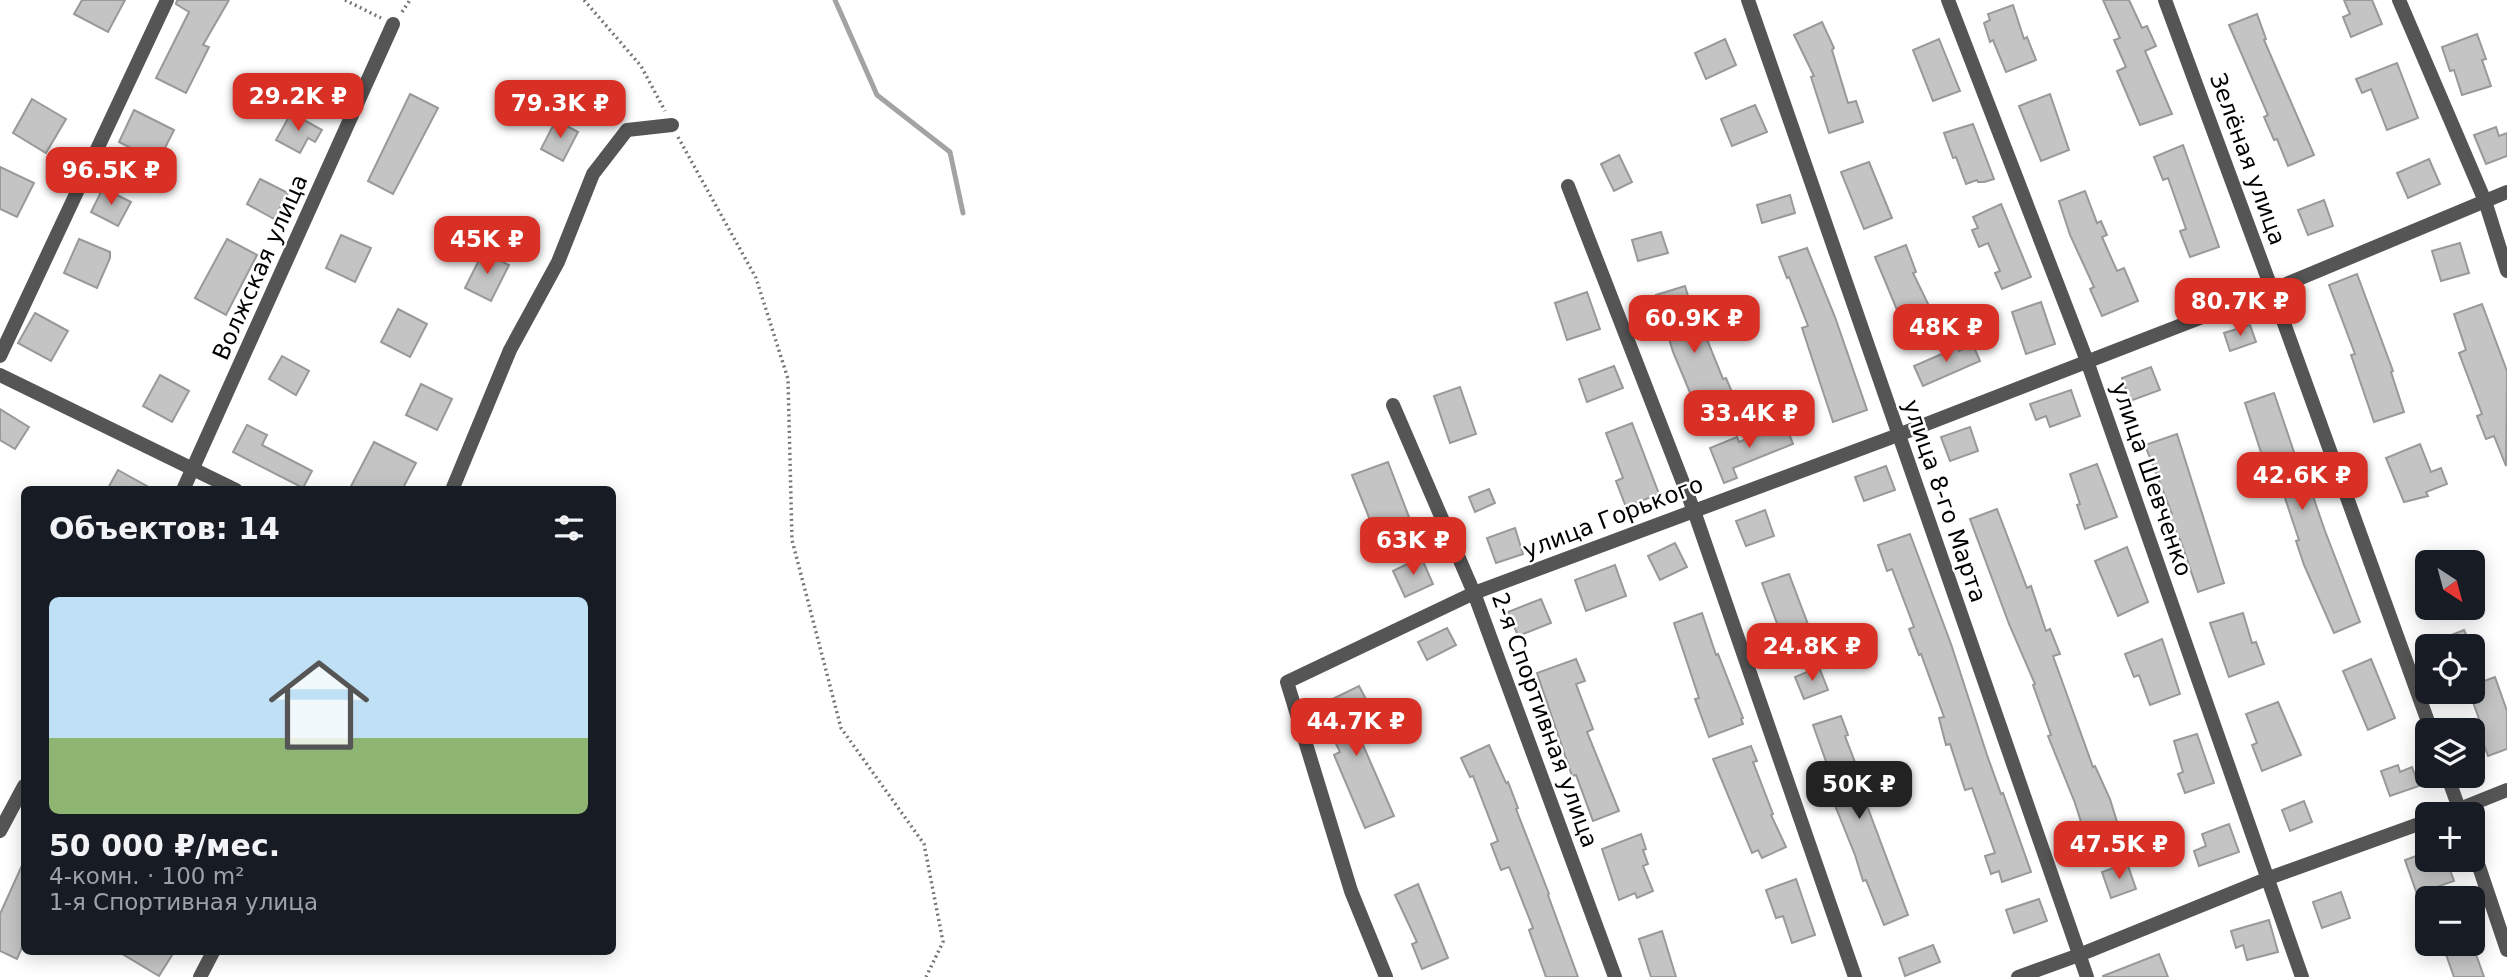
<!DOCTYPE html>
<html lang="ru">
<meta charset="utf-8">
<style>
body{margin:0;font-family:"DejaVu Sans",sans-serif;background:#242831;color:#f1f3f6;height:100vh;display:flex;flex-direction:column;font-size:26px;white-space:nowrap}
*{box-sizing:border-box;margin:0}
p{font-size:23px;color:#9ea1a6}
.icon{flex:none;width:38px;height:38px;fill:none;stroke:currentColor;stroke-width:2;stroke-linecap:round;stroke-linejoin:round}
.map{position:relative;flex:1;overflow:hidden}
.drawer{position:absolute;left:21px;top:486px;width:595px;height:469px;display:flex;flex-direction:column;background:#171b24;border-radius:10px;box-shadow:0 4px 18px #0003}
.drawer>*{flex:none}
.needle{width:46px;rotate:144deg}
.buttons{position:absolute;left:2415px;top:550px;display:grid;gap:14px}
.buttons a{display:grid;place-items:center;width:70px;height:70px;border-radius:10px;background:#171b24;box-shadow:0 4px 18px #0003;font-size:35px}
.price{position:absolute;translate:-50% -60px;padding:0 16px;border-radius:14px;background:#d93025;color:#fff;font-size:23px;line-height:46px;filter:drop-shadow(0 2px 4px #0008)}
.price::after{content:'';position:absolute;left:50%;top:42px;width:21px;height:16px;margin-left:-10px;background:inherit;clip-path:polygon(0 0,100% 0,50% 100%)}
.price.current{background:#222;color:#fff}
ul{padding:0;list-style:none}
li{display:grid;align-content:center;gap:14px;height:371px;padding:0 28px}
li+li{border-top:2px solid #363941}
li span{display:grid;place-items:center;height:217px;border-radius:10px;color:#555}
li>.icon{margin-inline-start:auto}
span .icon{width:126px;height:126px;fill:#fffc;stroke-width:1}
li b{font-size:30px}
h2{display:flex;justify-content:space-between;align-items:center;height:84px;padding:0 28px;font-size:30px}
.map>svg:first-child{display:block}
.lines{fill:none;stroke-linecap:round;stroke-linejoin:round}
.stream{stroke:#a3a3a3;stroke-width:5}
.building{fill:#c4c4c4;stroke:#999;stroke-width:2}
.path{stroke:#777;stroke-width:3.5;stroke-dasharray:2 3.5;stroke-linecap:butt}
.street{stroke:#555;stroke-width:14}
.labels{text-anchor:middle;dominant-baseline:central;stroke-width:5;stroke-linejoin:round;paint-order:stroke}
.street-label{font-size:23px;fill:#000;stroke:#fff}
</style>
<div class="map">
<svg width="2507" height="977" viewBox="0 0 2507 977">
<rect width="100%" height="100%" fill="#fff"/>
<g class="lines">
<polyline class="stream" points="835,0 877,95 950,152 963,213"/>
</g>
<g class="building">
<polygon points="82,0 125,0 108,32 74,14"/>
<polygon points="177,0 229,0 203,45 209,47 186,93 156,78 189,12 176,4"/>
<polygon points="2103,0 2129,0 2142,28 2147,26 2156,46 2145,51 2172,114 2140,125 2117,71 2126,67 2114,40 2120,38"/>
<polygon points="2344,0 2372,0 2382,24 2351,37 2343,17 2350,14"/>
<polygon points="2013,5 2024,39 2027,37 2036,60 2006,72 1993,40 1990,42 1984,23 1990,20 1988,14"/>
<polygon points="2257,14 2266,39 2264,40 2314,155 2288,166 2277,139 2274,140 2264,117 2268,115 2229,25"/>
<polygon points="1822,22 1834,48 1832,50 1848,103 1856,101 1863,122 1829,133 1811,77 1814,76 1794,35"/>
<polygon points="2477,34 2486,59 2482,60 2491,86 2462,95 2454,70 2450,71 2442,47"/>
<polygon points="1725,39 1736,65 1706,79 1695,53"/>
<polygon points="1939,39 1960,91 1933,101 1913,50"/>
<polygon points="2397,63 2418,118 2387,130 2371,89 2362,93 2356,79"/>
<polygon points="410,94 438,108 393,194 368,181"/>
<polygon points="2050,94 2069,150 2041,161 2019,106"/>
<polygon points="32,99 66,119 46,153 13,133"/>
<polygon points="1755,105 1767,132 1732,146 1721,119"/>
<polygon points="134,110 174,130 158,162 119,142"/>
<polygon points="291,113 322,130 315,142 308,138 300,153 276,140"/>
<polygon points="556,120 578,132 563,161 541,149"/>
<polygon points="1973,124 1994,179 1984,182 1978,182 1977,180 1966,184 1956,157 1953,158 1944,133"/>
<polygon points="2496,127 2499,136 2507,133 2507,156 2486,164 2474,135"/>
<polygon points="2183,145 2219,247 2190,257 2180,231 2186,229 2168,178 2163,180 2154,157"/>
<polygon points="1619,155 1632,182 1614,191 1601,164"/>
<polygon points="2429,159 2440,184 2408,198 2397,173"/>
<polygon points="1869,162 1892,218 1864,229 1841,172"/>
<polygon points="0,167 34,183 17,217 0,209"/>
<polygon points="260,179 288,193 274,219 247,204"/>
<polygon points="103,188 131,202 118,226 91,212"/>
<polygon points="2085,191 2097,223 2101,221 2107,235 2102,237 2117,271 2124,268 2138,301 2102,316 2090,289 2094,287 2070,235 2059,201"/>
<polygon points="1790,195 1795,213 1762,223 1757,205"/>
<polygon points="2324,200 2333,226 2308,235 2298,210"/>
<polygon points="2001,204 2031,277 2002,289 1995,273 2000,271 1988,243 1979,247 1972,230 1978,228 1973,217"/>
<polygon points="1661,232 1668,253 1638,261 1632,240"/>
<polygon points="341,235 371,248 355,282 326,268"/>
<polygon points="79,239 110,252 110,258 97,288 64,273"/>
<polygon points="227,239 257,255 226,315 195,298"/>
<polygon points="2460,243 2469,273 2441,281 2432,251"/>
<polygon points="1906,245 1916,272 1913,273 1930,308 1913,316 1911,311 1900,317 1875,257"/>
<polygon points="1807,248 1835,317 1867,410 1833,422 1802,328 1808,326 1789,277 1787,278 1779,257"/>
<polygon points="483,252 509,265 491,301 465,288"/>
<polygon points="2357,274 2393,371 2391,372 2404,412 2374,422 2351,355 2355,354 2329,285"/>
<polygon points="1685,286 1701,339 1706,337 1723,379 1726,378 1737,404 1701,419 1673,352 1656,295"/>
<polygon points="1587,292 1600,329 1567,340 1555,303"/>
<polygon points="2041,302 2055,344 2026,354 2012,312"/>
<polygon points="2482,304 2507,371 2506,466 2494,436 2486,439 2477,416 2482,414 2459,353 2466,350 2454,314"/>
<polygon points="398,309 427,324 410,357 381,342"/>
<polygon points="35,313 68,331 51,361 18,343"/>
<polygon points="2250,325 2256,342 2230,351 2224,333"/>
<polygon points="1973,345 1980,361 1923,386 1914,366 1958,347 1959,351"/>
<polygon points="282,356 309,371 296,395 269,379"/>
<polygon points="1614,366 1623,388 1587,402 1579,379"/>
<polygon points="2151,367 2160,390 2130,401 2122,378"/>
<polygon points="160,375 189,391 172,422 143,406"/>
<polygon points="421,384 452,399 437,430 406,415"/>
<polygon points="1460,387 1476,434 1450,443 1434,396"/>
<polygon points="2071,390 2080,416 2050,427 2046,416 2036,420 2030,404"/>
<polygon points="2274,393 2295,455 2301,453 2309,475 2306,476 2325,531 2360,622 2334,633 2304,565 2296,541 2299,540 2277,474 2269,477 2245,403"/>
<polygon points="0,409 29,427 15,449 0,440"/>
<polygon points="1632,423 1659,494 1626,507 1616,481 1623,478 1606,433"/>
<polygon points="1785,423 1793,444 1733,468 1737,478 1724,483 1710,448 1737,437 1739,442"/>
<polygon points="247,425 267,435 262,445 312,471 303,488 233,452"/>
<polygon points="1970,427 1978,451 1950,461 1941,437"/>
<polygon points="2177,434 2224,583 2198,592 2181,542 2168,515 2172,514 2145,445"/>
<polygon points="374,442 416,463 402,490 349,490"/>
<polygon points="2420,444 2431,472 2441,468 2447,484 2426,492 2428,496 2404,502 2386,458"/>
<polygon points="1388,462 1409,517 1374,530 1352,475"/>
<polygon points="2097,464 2117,517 2085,529 2077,505 2080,504 2070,474"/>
<polygon points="1886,466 1895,490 1864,501 1855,477"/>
<polygon points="118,470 154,490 107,490"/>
<polygon points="1489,489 1495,503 1475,512 1469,497"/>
<polygon points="1997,509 2027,588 2031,586 2046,631 2050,629 2060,654 2053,656 2093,767 2095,766 2110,799 2118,825 2105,829 2107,835 2087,841 2075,803 2048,736 2051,735 2033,685 2035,684 2009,624 1970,519"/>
<polygon points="1765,510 1774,536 1746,546 1736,521"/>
<polygon points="1515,528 1523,554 1496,563 1487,538"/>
<polygon points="1910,534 1951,644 1987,755 2001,794 2003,793 2031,872 2002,882 1999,871 1991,874 1985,856 1995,853 1972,788 1965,790 1950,744 1946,745 1939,718 1944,717 1921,654 1919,655 1909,629 1914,627 1892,569 1887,571 1878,545"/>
<polygon points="1675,543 1687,567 1660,580 1648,556"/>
<polygon points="2127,547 2148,602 2118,616 2095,561"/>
<polygon points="1421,557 1433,584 1405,597 1393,571"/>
<polygon points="1615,565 1626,596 1586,611 1575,580"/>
<polygon points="1789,574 1812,635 1794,641 1790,631 1781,634 1762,583"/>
<polygon points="1541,599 1551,623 1518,636 1508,612"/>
<polygon points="1702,613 1716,655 1718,654 1743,718 1741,719 1743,724 1709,737 1695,699 1699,698 1674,623"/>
<polygon points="2243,613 2252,643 2256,642 2264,664 2229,677 2210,623"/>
<polygon points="1447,628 1456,645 1427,660 1418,642"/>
<polygon points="2464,630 2471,646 2426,646 2426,645"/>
<polygon points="2162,639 2180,694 2150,705 2139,675 2134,677 2125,654"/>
<polygon points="1576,659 1585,681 1576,684 1593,729 1587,732 1619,811 1593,821 1576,775 1572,776 1537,673"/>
<polygon points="2371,659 2395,718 2368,730 2343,671"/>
<polygon points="1819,667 1828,690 1804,699 1795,677"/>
<polygon points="2495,677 2507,711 2507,749 2488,756 2479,731 2483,730 2469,691 2473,691 2473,685"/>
<polygon points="1359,686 1368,703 1349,713 1394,816 1365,828 1334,755 1340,752 1318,706"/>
<polygon points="2278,702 2301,755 2262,771 2252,745 2257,743 2246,714"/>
<polygon points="1841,716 1848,735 1845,736 1861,778 1857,779 1908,915 1884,925 1866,880 1863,881 1855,855 1832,798 1838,795 1813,725"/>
<polygon points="2197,734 2214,783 2185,793 2178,774 2183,772 2174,741"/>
<polygon points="1489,745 1506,783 1508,782 1518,808 1516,809 1549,894 1548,895 1578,977 1546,977 1529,930 1533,928 1509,867 1501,870 1491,844 1498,841 1473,776 1470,777 1461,758"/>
<polygon points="1751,746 1757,761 1753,762 1773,814 1771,815 1786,847 1762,858 1758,850 1752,853 1713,759"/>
<polygon points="2398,765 2400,772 2412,767 2419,786 2390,796 2381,771"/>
<polygon points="2304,801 2312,822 2290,831 2282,810"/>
<polygon points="2229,824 2239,852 2199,866 2194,851 2206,846 2202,834"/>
<polygon points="1641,834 1646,849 1643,850 1648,864 1643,866 1653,891 1637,898 1635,893 1619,900 1602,849"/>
<polygon points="2427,852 2427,859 2446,859 2454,881 2417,894 2405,860"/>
<polygon points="24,861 24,943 17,959 0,951 0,914"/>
<polygon points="2127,863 2136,889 2111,898 2102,872"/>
<polygon points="1796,879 1815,935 1792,943 1783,916 1776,918 1766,890"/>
<polygon points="1418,884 1448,958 1422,969 1412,944 1417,942 1395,895"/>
<polygon points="2341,892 2350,918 2322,928 2313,902"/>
<polygon points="2039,899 2047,921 2014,933 2006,910"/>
<polygon points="2269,920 2278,952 2247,960 2243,945 2236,948 2231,931"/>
<polygon points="1662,931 1676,977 1651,977 1639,939"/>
<polygon points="2442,943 2472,943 2484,977 2454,977"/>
<polygon points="1933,945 1940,962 1905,976 1899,958"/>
<polygon points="119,952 174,952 159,976"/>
<polygon points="2159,954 2168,977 2103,977 2103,976"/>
</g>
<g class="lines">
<g class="path">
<polyline points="345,0 381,18"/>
<polyline points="584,0 641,66 665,111"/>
<polyline points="402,12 410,0"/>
<polyline points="678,137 756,278 788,379 792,540 841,728 924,844 943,942 926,977"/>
</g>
<g class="street">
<polyline points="1748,0 2087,977"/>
<polyline points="1948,0 2087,361 2302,977"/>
<polyline points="2165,0 2272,290 2431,730"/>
<polyline points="2399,0 2485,201 2507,271"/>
<polyline points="1568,186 1694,511 1855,977"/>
<polyline points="0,356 167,0"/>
<polyline points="0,375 236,490"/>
<polyline points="1393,405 1474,593 1615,977"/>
<polyline points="183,490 393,24"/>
<polyline points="452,490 510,350 558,262 593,174 627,130 672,125"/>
<polyline points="2447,775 2461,814"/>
<polyline points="2447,814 2507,790"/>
<polyline points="0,831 24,786"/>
<polyline points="2473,849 2507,950"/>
<polyline points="200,977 213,952"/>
<polyline points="1386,977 1351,891 1287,682 1474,593 1898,435 2272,290 2507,192"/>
<polyline points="2018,977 2079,955 2269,878 2427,821"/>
</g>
</g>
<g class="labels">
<g class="street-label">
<text transform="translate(2248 159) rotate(70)">Зелёная улица</text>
<text transform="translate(260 267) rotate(-66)">Волжская улица</text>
<text transform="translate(2152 479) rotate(71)">улица Шевченко</text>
<text transform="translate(1945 501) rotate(71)">улица 8-го Марта</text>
<text transform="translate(1613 517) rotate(-21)">улица Горького</text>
<text transform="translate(1545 720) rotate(70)">2-я Спортивная улица</text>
</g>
</g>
</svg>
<div class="buttons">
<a><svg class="needle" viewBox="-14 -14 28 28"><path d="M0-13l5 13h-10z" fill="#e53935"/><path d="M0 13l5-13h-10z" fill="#9ea1a6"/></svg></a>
<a><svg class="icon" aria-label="locate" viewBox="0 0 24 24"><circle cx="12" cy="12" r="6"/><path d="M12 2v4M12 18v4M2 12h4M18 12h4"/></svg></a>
<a><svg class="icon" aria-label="layers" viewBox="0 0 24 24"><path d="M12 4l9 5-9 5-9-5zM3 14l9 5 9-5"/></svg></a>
<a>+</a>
<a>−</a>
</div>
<b class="price" style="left:298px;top:133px">29.2K ₽</b>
<b class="price" style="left:560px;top:140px">79.3K ₽</b>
<b class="price" style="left:111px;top:207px">96.5K ₽</b>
<b class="price" style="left:487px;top:276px">45K ₽</b>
<b class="price" style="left:2240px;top:338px">80.7K ₽</b>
<b class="price" style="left:1694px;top:355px">60.9K ₽</b>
<b class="price" style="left:1946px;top:364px">48K ₽</b>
<b class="price" style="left:1749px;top:450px">33.4K ₽</b>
<b class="price" style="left:2302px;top:512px">42.6K ₽</b>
<b class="price" style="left:1413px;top:577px">63K ₽</b>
<b class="price" style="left:1812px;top:683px">24.8K ₽</b>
<b class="price" style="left:1356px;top:758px">44.7K ₽</b>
<b class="price current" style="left:1859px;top:821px">50K ₽</b>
<b class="price" style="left:2119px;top:881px">47.5K ₽</b>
<section class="drawer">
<h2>Объектов: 14<svg class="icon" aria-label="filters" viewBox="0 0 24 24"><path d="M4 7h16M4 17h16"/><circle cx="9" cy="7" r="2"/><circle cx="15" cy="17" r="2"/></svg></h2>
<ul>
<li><span style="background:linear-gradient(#bfe0f5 65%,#8fb573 0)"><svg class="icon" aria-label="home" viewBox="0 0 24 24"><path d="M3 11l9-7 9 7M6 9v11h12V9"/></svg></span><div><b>50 000 ₽/мес.</b><p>4-комн. · 100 m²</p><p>1-я Спортивная улица</p></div></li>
</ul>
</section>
</div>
